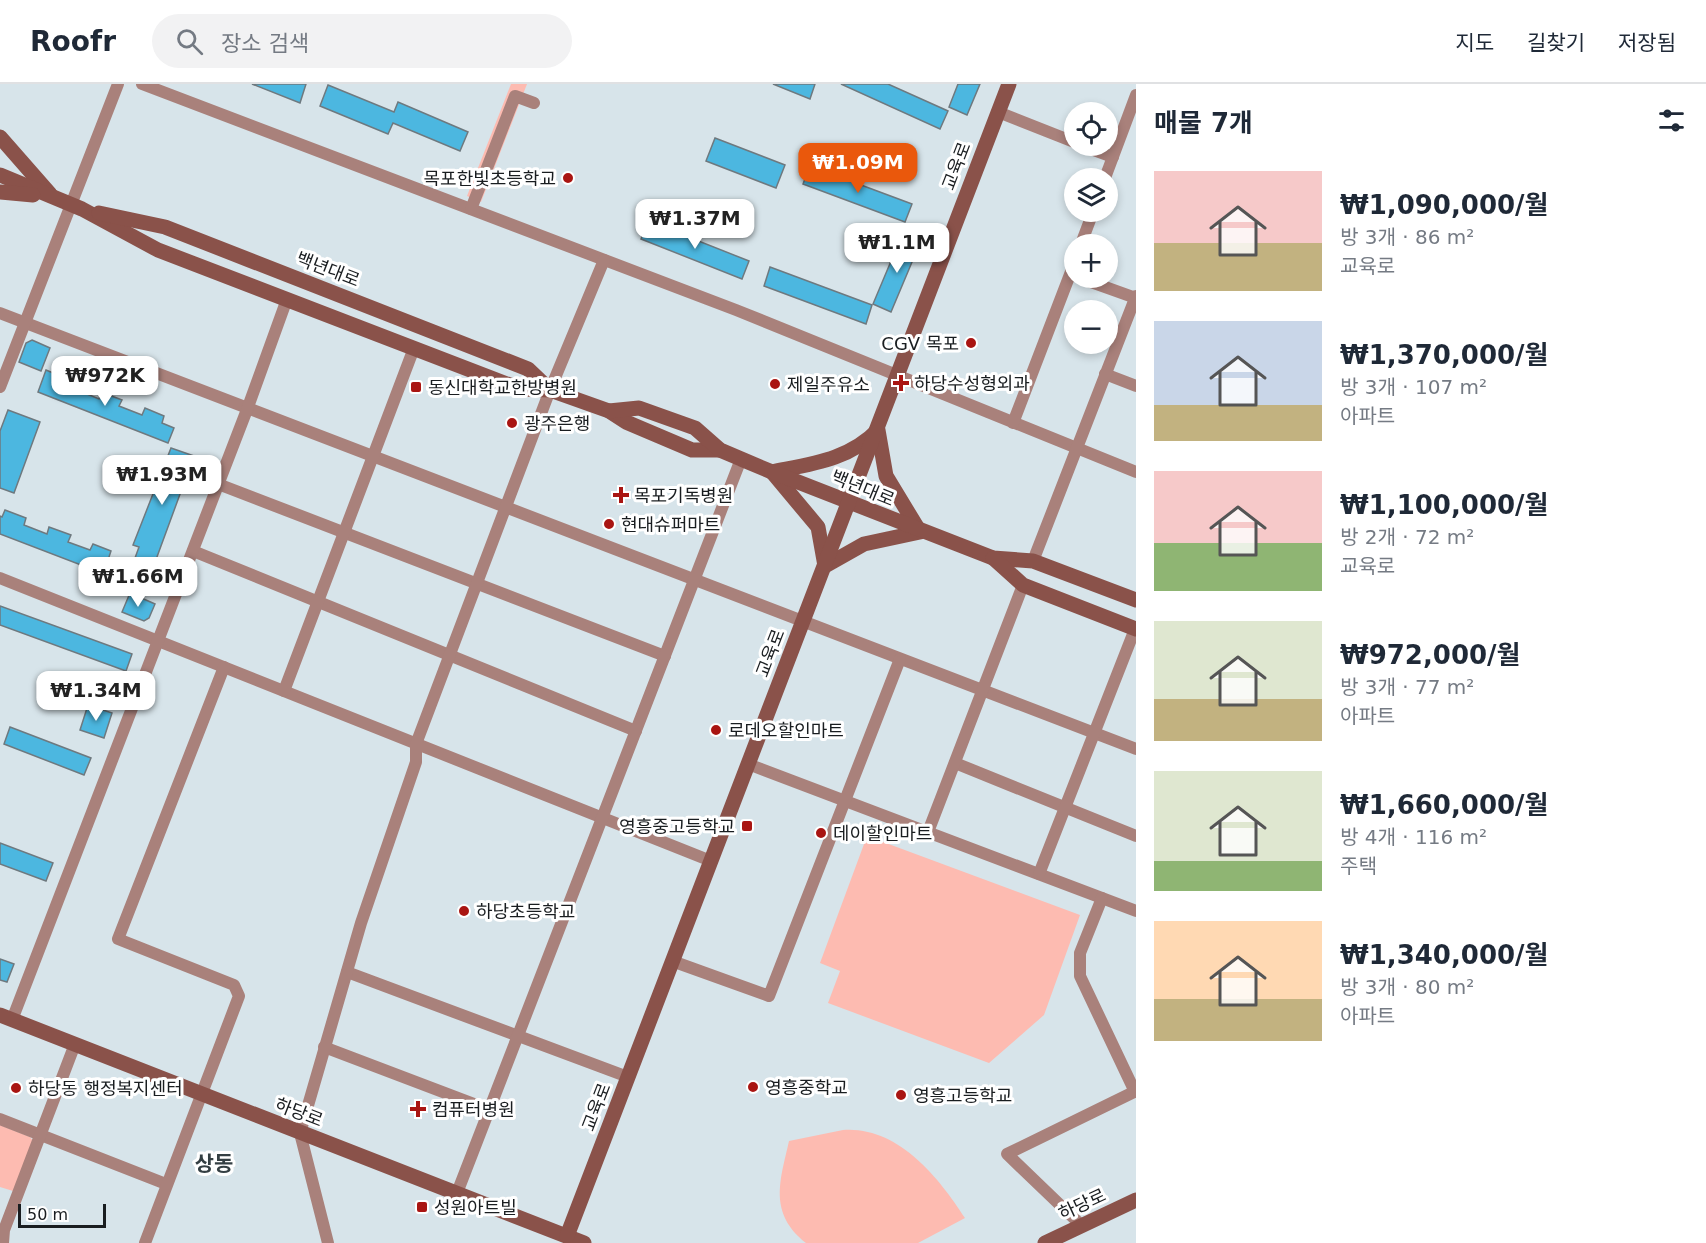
<!DOCTYPE html>
<html lang="ko">
<meta charset="utf-8">
<style>
body{margin:0;font-family:"DejaVu Sans","Noto Sans KR",sans-serif;background:#f2f2f3;color:#1f2937;height:100vh;display:flex;flex-direction:column;font-size:22px;white-space:nowrap}
*{box-sizing:border-box;margin:0}
p{font-size:20px;color:#747a83}
.icon{flex:none;width:33px;height:33px;fill:none;stroke:currentColor;stroke-width:2;stroke-linecap:round;stroke-linejoin:round}
.map{position:relative;flex:1;overflow:hidden}
.panel{display:flex;flex-direction:column;background:#fff;width:570px}
.panel>*{flex:none}
.buttons{position:absolute;left:1064px;top:18px;display:grid;gap:12px}
.buttons a{display:grid;place-items:center;width:54px;height:54px;border-radius:50%;background:#fff;box-shadow:0 3px 9px #0003;font-size:30px}
.scale{position:absolute;left:18px;bottom:15px;width:88px;box-sizing:border-box;padding-left:6px;border:3px solid #191d20;border-top:0;font-size:16px;line-height:21px;white-space:nowrap;color:#191d20;-webkit-text-stroke:4px #fff;paint-order:stroke}
.price{position:absolute;translate:-50% -51px;padding:0 14px;border-radius:12px;background:#fff;color:#222;font-size:20px;line-height:39px;filter:drop-shadow(0 2px 3px #0008)}
.price::after{content:'';position:absolute;left:50%;top:36px;width:18px;height:14px;margin-left:-9px;background:inherit;clip-path:polygon(0 0,100% 0,50% 100%)}
.price.active{background:#ea580c;color:#fff}
ul{padding:0;list-style:none}
li{display:flex;align-items:center;gap:18px;height:150px;padding:0 18px}
li span{display:grid;place-items:center;flex:none;width:168px;height:120px;border-radius:0px;color:#555}
li>.icon{margin-inline-start:auto}
span .icon{width:72px;height:72px;fill:#fffc;stroke-width:1}
li b{font-size:26px}
h2{display:flex;justify-content:space-between;align-items:center;height:72px;padding:0 18px;font-size:26px}
header{display:flex;align-items:center;gap:36px;box-sizing:border-box;height:84px;padding:0 30px;background:#fff;border-bottom:2px solid #e0e1e3}
header strong{font-size:28px}
nav{display:flex;gap:33px;margin-inline-start:auto;font-size:21px}
.search{width:420px;height:54px;background:#f2f2f3;display:flex;align-items:center;gap:15px;box-sizing:border-box;padding:0 21px;border-radius:33px;color:#747a83;font-size:22px}
main{display:flex;flex:1;min-height:0}
.map>svg:first-child{display:block}
.green{fill:#fdbbb1}
.building{fill:#4cb7e0;stroke:#6e797f;stroke-width:1.5}
.lines{fill:none;stroke-linecap:round;stroke-linejoin:round}
.street{stroke:#a9817b;stroke-width:12}
.secondary{stroke:#8a524a;stroke-width:15}
.poi-dot{fill:#a91512;stroke:#fff;stroke-width:2}
.labels{text-anchor:middle;dominant-baseline:central;stroke-width:6;stroke-linejoin:round;paint-order:stroke}
.street-label{font-size:18px;fill:#191d20;stroke:#fff}
.poi-label{font-size:18px;fill:#191d20;stroke:#fff;text-anchor:start}
.quarter-label{font-size:21px;font-weight:bold;fill:#343f43;stroke:#fff}
</style>
<header>
<strong>Roofr</strong>
<div class="search"><svg class="icon" aria-label="search" viewBox="0 0 24 24"><circle cx="10" cy="10" r="6"/><path d="M15 15l6 6"/></svg>장소 검색</div>
<nav><a>지도</a><a>길찾기</a><a>저장됨</a></nav>
</header>
<main>
<div class="map">
<svg width="1136" height="1159" viewBox="0 0 1136 1159">
<rect width="100%" height="100%" fill="#d7e4ea"/>
<g class="green">
<polygon points="511,0 527,0 481,118 467,112"/>
<polygon points="867,752 1080,831 1044,931 989,979 828,919 840,887 820,879"/>
<polygon points="0,1041 30,1053 34,1058 13,1107 0,1103"/>
<path d="M843,1046C897,1042 938,1092 965,1134L918,1159H806C768,1129 780,1097 789,1057Z"/>
</g>
<g class="building">
<polygon points="252,0 306,0 300,19"/>
<polygon points="773,0 815,0 810,15"/>
<polygon points="841,0 888,0 948,27 940,45"/>
<polygon points="958,0 980,0 967,31 949,23"/>
<polygon points="328,1 394,28 398,18 468,48 460,67 393,39 388,50 320,22"/>
<polygon points="715,54 785,81 776,104 706,77"/>
<polygon points="810,82 912,120 905,138 803,100"/>
<polygon points="648,137 749,177 742,195 641,155"/>
<polygon points="902,151 920,159 891,228 873,220"/>
<polygon points="770,183 872,221 866,240 764,202"/>
<polygon points="32,256 50,264 41,287 19,278 26,259"/>
<polygon points="46,286 77,299 75,305 99,315 101,308 122,316 119,322 142,331 145,324 164,332 162,339 174,344 168,359 38,308"/>
<polygon points="8,326 40,338 14,409 0,404 0,347"/>
<polygon points="171,364 194,372 154,481 135,474 139,463 133,461"/>
<polygon points="5,426 26,434 24,441 47,450 49,443 71,451 68,458 90,466 93,460 111,467 108,476 120,481 115,494 0,450 0,432 2,433"/>
<polygon points="130,509 155,520 149,534 144,537 122,528"/>
<polygon points="0,522 132,570 126,587 0,541"/>
<polygon points="88,621 112,629 104,654 80,646"/>
<polygon points="10,643 91,674 84,691 4,660"/>
<polygon points="0,759 53,779 46,797 0,780"/>
<polygon points="0,875 14,880 7,898 0,896"/>
</g>
<g class="lines">
<g class="street">
<polyline points="142,0 736,226 1136,388"/>
<polyline points="998,28 1074,58"/>
<polyline points="1083,62 1113,73"/>
<polyline points="1105,94 1136,11"/>
<polyline points="471,125 515,12 534,19"/>
<polyline points="1081,160 1093,128"/>
<polyline points="1080,194 1136,214"/>
<polyline points="0,229 1136,665"/>
<polyline points="1105,290 1136,302"/>
<polyline points="0,303 118,0"/>
<polyline points="1013,339 1074,180"/>
<polyline points="218,400 665,572"/>
<polyline points="193,467 636,647"/>
<polyline points="1033,477 1136,212"/>
<polyline points="0,494 711,777"/>
<polyline points="284,607 414,264"/>
<polyline points="955,679 1136,752"/>
<polyline points="748,680 1136,827"/>
<polyline points="928,748 1023,501"/>
<polyline points="1039,790 1135,545"/>
<polyline points="1102,814 1080,869 1080,892 1135,1008"/>
<polyline points="672,877 769,912 900,575"/>
<polyline points="347,888 628,993"/>
<polyline points="12,936 248,323 287,215"/>
<polyline points="324,963 490,1026"/>
<polyline points="0,1035 166,1100"/>
<polyline points="457,1109 741,375"/>
<polyline points="1082,1142 1007,1070 1136,1007"/>
<polyline points="3,1159 4,1146 75,960"/>
<polyline points="145,1159 239,912 234,901 118,855 224,583"/>
<polyline points="328,1159 300,1049 361,839 416,678 416,660 550,306 604,176"/>
</g>
<g class="secondary">
<polyline points="0,53 50,110"/>
<polyline points="0,91 82,125 158,166 520,305 550,306 609,327 626,338 692,366 720,366"/>
<polyline points="0,108 33,111"/>
<polyline points="99,129 165,143 528,285 550,306"/>
<polyline points="609,327 639,324 695,344 720,366 772,388 741,375"/>
<path d="M878,346L886,392L920,448L864,460L825,482L818,443L772,388C811,380 849,376 878,346Z"/>
<polyline points="775,389 993,474 1033,477 1136,516"/>
<polyline points="993,474 1023,501 1136,545"/>
<polyline points="0,931 584,1159"/>
<polyline points="567,1152 1009,0"/>
<polyline points="1045,1159 1136,1116"/>
</g>
</g>
<g class="poi-dot">
<circle cx="568" cy="94" r="6"/>
<circle cx="971" cy="259" r="6"/>
<path d="M898 290h6v6h6v6h-6v6h-6v-6h-6v-6h6z"/>
<circle cx="775" cy="300" r="6"/>
<rect x="410" y="297" width="12" height="12" rx="3"/>
<circle cx="512" cy="339" r="6"/>
<path d="M618 402h6v6h6v6h-6v6h-6v-6h-6v-6h6z"/>
<circle cx="609" cy="440" r="6"/>
<circle cx="716" cy="646" r="6"/>
<rect x="741" y="736" width="12" height="12" rx="3"/>
<circle cx="821" cy="749" r="6"/>
<circle cx="464" cy="827" r="6"/>
<circle cx="753" cy="1003" r="6"/>
<circle cx="16" cy="1004" r="6"/>
<circle cx="901" cy="1011" r="6"/>
<path d="M415 1016h6v6h6v6h-6v6h-6v-6h-6v-6h6z"/>
<rect x="416" y="1117" width="12" height="12" rx="3"/>
</g>
<g class="labels">
<g class="street-label">
<text transform="translate(956 82) rotate(-69)">교육로</text>
<text transform="translate(328 185) rotate(21)">백년대로</text>
<text transform="translate(863 404) rotate(22)">백년대로</text>
<text transform="translate(770 569) rotate(-69)">교육로</text>
<text transform="translate(596 1023) rotate(-69)">교육로</text>
<text transform="translate(299 1028) rotate(21)">하당로</text>
<text transform="translate(1082 1120) rotate(-25)">하당로</text>
</g>
<g class="poi-label">
<text x="556" y="94" text-anchor="end">목포한빛초등학교</text>
<text x="959" y="259" text-anchor="end">CGV 목포</text>
<text x="914" y="299">하당수성형외과</text>
<text x="787" y="300">제일주유소</text>
<text x="428" y="303">동신대학교한방병원</text>
<text x="524" y="339">광주은행</text>
<text x="634" y="411">목포기독병원</text>
<text x="621" y="440">현대슈퍼마트</text>
<text x="728" y="646">로데오할인마트</text>
<text x="735" y="742" text-anchor="end">영흥중고등학교</text>
<text x="833" y="749">데이할인마트</text>
<text x="476" y="827">하당초등학교</text>
<text x="765" y="1003">영흥중학교</text>
<text x="28" y="1004">하당동 행정복지센터</text>
<text x="913" y="1011">영흥고등학교</text>
<text x="432" y="1025">컴퓨터병원</text>
<text x="434" y="1123">성원아트빌</text>
</g>
<g class="quarter-label">
<text x="214" y="1080">상동</text>
</g>
</g>
</svg>
<div class="buttons">
<a><svg class="icon" aria-label="locate" viewBox="0 0 24 24"><circle cx="12" cy="12" r="6"/><path d="M12 2v4M12 18v4M2 12h4M18 12h4"/></svg></a>
<a><svg class="icon" aria-label="layers" viewBox="0 0 24 24"><path d="M12 4l9 5-9 5-9-5zM3 14l9 5 9-5"/></svg></a>
<a>+</a>
<a>−</a>
</div>
<div class="scale">50 m</div>
<b class="price active" style="left:858px;top:110px">₩1.09M</b>
<b class="price" style="left:695px;top:166px">₩1.37M</b>
<b class="price" style="left:897px;top:190px">₩1.1M</b>
<b class="price" style="left:105px;top:323px">₩972K</b>
<b class="price" style="left:162px;top:422px">₩1.93M</b>
<b class="price" style="left:138px;top:524px">₩1.66M</b>
<b class="price" style="left:96px;top:638px">₩1.34M</b>
</div>
<section class="panel">
<h2>매물 7개<svg class="icon" aria-label="filters" viewBox="0 0 24 24"><path d="M4 7h16M4 17h16"/><circle cx="9" cy="7" r="2"/><circle cx="15" cy="17" r="2"/></svg></h2>
<ul>
<li><span style="background:linear-gradient(#f6c9c9 60%,#c2b280 0)"><svg class="icon" aria-label="home" viewBox="0 0 24 24"><path d="M3 11l9-7 9 7M6 9v11h12V9"/></svg></span><div><b>₩1,090,000/월</b><p>방 3개 · 86 m²</p><p>교육로</p></div></li>
<li><span style="background:linear-gradient(#c9d6e8 70%,#c2b280 0)"><svg class="icon" aria-label="home" viewBox="0 0 24 24"><path d="M3 11l9-7 9 7M6 9v11h12V9"/></svg></span><div><b>₩1,370,000/월</b><p>방 3개 · 107 m²</p><p>아파트</p></div></li>
<li><span style="background:linear-gradient(#f6c9c9 60%,#8fb573 0)"><svg class="icon" aria-label="home" viewBox="0 0 24 24"><path d="M3 11l9-7 9 7M6 9v11h12V9"/></svg></span><div><b>₩1,100,000/월</b><p>방 2개 · 72 m²</p><p>교육로</p></div></li>
<li><span style="background:linear-gradient(#dfe7d0 65%,#c2b280 0)"><svg class="icon" aria-label="home" viewBox="0 0 24 24"><path d="M3 11l9-7 9 7M6 9v11h12V9"/></svg></span><div><b>₩972,000/월</b><p>방 3개 · 77 m²</p><p>아파트</p></div></li>
<li><span style="background:linear-gradient(#dfe7d0 75%,#8fb573 0)"><svg class="icon" aria-label="home" viewBox="0 0 24 24"><path d="M3 11l9-7 9 7M6 9v11h12V9"/></svg></span><div><b>₩1,660,000/월</b><p>방 4개 · 116 m²</p><p>주택</p></div></li>
<li><span style="background:linear-gradient(#ffd9b3 65%,#c2b280 0)"><svg class="icon" aria-label="home" viewBox="0 0 24 24"><path d="M3 11l9-7 9 7M6 9v11h12V9"/></svg></span><div><b>₩1,340,000/월</b><p>방 3개 · 80 m²</p><p>아파트</p></div></li>
</ul>
</section>
</main>
